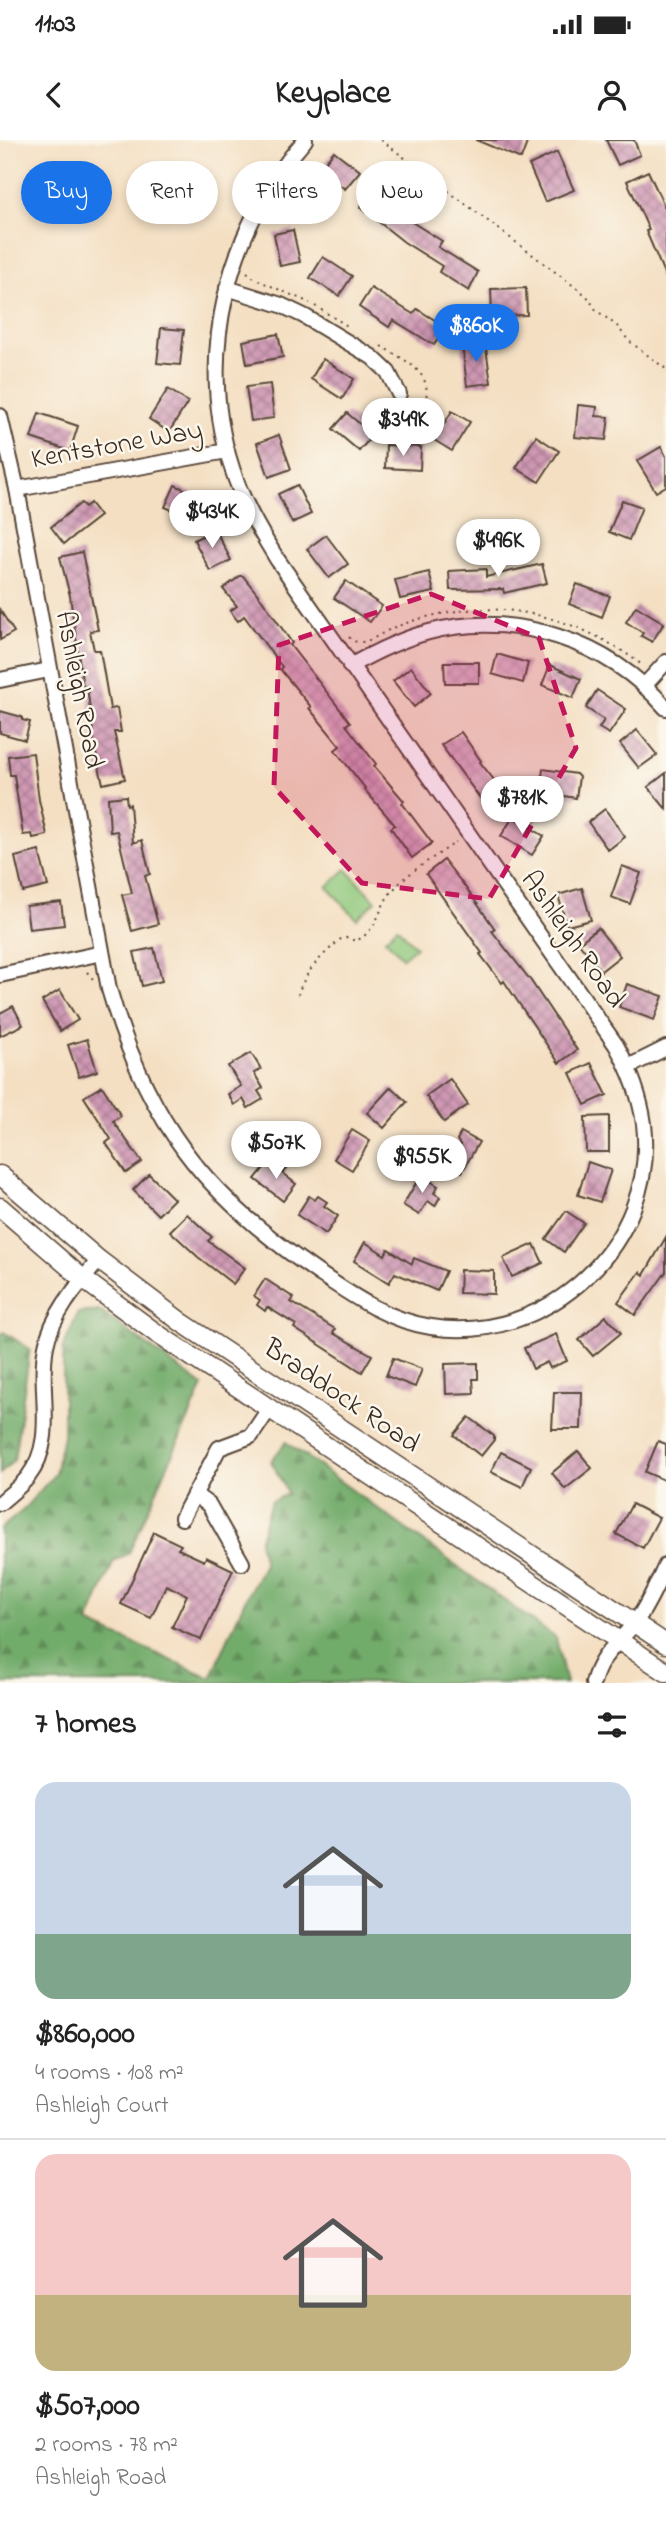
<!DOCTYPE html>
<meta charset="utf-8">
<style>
body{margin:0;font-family:"Indie Flower",sans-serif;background:#f6f6f6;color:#222;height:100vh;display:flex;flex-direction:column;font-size:26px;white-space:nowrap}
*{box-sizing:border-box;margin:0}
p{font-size:23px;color:#767676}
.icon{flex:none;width:38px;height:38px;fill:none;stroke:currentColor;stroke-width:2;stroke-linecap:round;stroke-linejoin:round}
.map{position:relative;height:1543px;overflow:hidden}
.panel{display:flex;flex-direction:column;background:#fff;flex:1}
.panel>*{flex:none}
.banner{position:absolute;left:21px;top:21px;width:625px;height:63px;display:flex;gap:14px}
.price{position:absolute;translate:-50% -60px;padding:0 16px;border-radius:24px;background:#fff;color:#222;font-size:23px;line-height:46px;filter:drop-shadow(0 2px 4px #0008)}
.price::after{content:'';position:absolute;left:50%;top:42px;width:21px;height:16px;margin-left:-10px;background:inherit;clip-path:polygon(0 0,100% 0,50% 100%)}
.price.on{background:#1a73e8;color:#fff}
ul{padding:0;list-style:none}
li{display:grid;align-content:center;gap:14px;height:371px;padding:0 35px}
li+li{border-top:2px solid #e0e0e0}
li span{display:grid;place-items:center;height:217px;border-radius:21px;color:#555}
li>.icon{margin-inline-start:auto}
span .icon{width:126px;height:126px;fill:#fffc;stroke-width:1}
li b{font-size:30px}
h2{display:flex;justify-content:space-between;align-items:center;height:84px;padding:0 35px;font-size:30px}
.tag{padding:0 24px;border-radius:32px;background:#fff;box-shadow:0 4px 10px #0003;font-size:24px;line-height:63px}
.tag.on{background:#1a73e8;color:#fff}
.status{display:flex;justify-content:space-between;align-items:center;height:49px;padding:0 35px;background:#fff;direction:ltr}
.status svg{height:19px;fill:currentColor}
header{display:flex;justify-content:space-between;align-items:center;height:91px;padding:0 35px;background:#fff;font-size:32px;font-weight:800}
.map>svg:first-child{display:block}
.forest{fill:url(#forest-firs);stroke:#566b44;stroke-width:2}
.park{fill:#8ec77a;stroke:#64784c;stroke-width:2}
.building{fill:url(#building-cross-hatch)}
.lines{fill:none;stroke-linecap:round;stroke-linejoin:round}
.minor-casing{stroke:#574537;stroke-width:18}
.major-casing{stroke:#574537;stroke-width:21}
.path{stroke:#574537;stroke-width:2;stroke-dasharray:2 5;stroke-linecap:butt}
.minor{stroke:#fff;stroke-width:14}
.major{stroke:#fff;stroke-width:18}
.marked{fill:#c2185b;fill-opacity:0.2;stroke:#c2185b;stroke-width:5;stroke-dasharray:14 9;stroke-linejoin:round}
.labels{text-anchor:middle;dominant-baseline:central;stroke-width:5;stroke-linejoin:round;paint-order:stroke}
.street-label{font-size:28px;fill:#3b2a1e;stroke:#fbf7ec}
</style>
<div class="status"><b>11:03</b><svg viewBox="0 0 49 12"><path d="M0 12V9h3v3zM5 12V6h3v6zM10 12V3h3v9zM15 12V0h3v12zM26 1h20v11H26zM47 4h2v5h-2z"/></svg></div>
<header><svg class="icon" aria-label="back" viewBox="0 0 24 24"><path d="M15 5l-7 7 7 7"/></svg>Keyplace<svg class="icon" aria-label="person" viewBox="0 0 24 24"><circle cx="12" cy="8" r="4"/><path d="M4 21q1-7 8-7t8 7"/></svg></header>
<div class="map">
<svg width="666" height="1543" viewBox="0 0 666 1543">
<defs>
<pattern id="forest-firs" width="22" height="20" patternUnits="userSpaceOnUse" patternTransform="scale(1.75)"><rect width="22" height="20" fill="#72ac6a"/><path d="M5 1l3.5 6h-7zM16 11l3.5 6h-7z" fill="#5f8c57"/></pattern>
<pattern id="building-cross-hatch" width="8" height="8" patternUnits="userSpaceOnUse" patternTransform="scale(1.75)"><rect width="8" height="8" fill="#cf98b4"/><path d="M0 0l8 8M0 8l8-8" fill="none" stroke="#a97c92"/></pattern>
</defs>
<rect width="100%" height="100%" fill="#fbf7ec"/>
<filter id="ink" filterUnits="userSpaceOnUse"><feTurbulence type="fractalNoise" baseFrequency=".0143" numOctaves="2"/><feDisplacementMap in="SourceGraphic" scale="14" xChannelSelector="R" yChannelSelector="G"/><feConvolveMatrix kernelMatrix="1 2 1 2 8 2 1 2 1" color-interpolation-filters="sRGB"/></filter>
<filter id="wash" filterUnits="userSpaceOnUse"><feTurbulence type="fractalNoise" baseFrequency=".00686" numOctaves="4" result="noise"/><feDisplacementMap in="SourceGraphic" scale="28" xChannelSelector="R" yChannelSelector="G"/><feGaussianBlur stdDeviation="1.57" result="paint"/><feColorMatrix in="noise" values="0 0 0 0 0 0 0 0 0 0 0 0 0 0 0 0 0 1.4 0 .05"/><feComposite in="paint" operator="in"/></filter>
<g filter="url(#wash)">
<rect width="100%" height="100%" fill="#f4dfc2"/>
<g class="forest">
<polygon points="100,1171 203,1246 129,1413 114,1421 88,1483 211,1538 244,1462 264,1424 259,1402 271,1361 288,1354 271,1321 286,1302 556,1498 566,1543 0,1543 0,1389 22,1371 55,1334 63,1295 63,1208 78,1173"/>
<polygon points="4,1192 30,1209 14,1320 0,1334 0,1196"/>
</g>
<g class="park">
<polygon points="346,729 376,761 357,779 327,747"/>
<polygon points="397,787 416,807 403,818 385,799"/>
</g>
<g id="blocks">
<g class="building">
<polygon points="476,0 528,0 521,19"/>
<polygon points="606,0 634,0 640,15 618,25"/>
<polygon points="334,11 360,31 345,49 331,38 323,48 311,39"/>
<polygon points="557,12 574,50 545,62 529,25"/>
<polygon points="648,31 666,70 666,138 646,91 649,90 627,41"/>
<polygon points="372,52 404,77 442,101 438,107 478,132 469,151 439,132 442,126 404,102 360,67"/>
<polygon points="293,90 300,122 280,126 274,94"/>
<polygon points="323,117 352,136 339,156 310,138"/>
<polygon points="371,148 413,174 417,169 446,187 434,205 393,180 389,187 359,167"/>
<polygon points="526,148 527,175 492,176 491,149"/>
<polygon points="161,188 184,190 180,225 157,223"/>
<polygon points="278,194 283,217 247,224 243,201"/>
<polygon points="485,201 491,243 467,246 462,204"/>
<polygon points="323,219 354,239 342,259 311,239"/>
<polygon points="270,244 274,278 251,281 246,247"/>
<polygon points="168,249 188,262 169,292 149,279"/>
<polygon points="578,265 597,267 596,276 609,277 606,300 575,297"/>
<polygon points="452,271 470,282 452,311 434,300"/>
<polygon points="39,273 78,286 70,311 31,298"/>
<polygon points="347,273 373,295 359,311 333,289"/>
<polygon points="279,295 291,329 269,337 257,303"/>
<polygon points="536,296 559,311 539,342 516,328"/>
<polygon points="386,305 421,307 420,330 385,328"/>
<polygon points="661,307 666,316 666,346 656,352 637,321"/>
<polygon points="175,345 208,360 195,388 186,384 189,377 165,367"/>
<polygon points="297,345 311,374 292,383 278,354"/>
<polygon points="622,360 642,367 629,400 609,392"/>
<polygon points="81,363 85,367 90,363 100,376 64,404 51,387"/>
<polygon points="215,389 231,420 210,431 194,400"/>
<polygon points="326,395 348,424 329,438 307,409"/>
<polygon points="82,412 98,490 90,491 94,510 100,510 110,569 117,568 121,592 114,592 125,639 103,644 95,609 87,546 83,547 70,456 60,417"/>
<polygon points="542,424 547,443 504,453 503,449 450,450 449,431 486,429 486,437"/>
<polygon points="429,432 434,452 400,459 395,440"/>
<polygon points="240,436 243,436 263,461 292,503 290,505 350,582 346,585 376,624 374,626 404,661 402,663 432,703 412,718 391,688 395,685 364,649 365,648 335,610 340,606 309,568 311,567 280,529 282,527 244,476 238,481 230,471 237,466 223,449"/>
<polygon points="346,441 382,466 370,482 334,458"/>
<polygon points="577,444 610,456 602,477 569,464"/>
<polygon points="636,466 664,483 652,502 641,496 643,493 626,482"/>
<polygon points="0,470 14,492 0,500"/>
<polygon points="497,514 528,523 523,543 492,534"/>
<polygon points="444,522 479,522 479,543 445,543"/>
<polygon points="550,525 581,539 573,558 542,545"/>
<polygon points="411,527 431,553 414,567 393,541"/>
<polygon points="597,550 626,569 609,594 599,588 604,580 586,568"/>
<polygon points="0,571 22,577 22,580 30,582 25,600 0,593"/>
<polygon points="637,590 657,615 639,628 620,604"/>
<polygon points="461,592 481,621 480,622 509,659 491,673 441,605"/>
<polygon points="33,613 39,660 47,695 33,698 32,694 23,695 14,635 10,635 8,616"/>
<polygon points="543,629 576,634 579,637 576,658 540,652"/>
<polygon points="666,633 666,669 648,647"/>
<polygon points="126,656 127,665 130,664 133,703 142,700 150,734 145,736 158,784 132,791 122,755 132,753 117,691 110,692 108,658"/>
<polygon points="605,669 625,697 608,710 588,682"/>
<polygon points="513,677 544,696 532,715 501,696"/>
<polygon points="39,711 48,746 23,752 15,717"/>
<polygon points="444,720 466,748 495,789 492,791 531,841 577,910 559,923 504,841 502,843 480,814 482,813 426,734"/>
<polygon points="622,726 641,733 630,764 611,757"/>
<polygon points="582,748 591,780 567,786 558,755"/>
<polygon points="61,762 64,785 29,789 26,766"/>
<polygon points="598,788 620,816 601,831 579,803"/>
<polygon points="154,808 162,841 142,846 134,812"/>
<polygon points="627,844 663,856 654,880 619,867"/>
<polygon points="60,850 78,880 60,891 42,861"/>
<polygon points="13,866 23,885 0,896 0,873"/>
<polygon points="87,899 97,931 79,937 68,905"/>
<polygon points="251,913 261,929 254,933 263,948 258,951 263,959 248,968 243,959 234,965 228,954 241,946 228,926"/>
<polygon points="591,923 607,955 585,965 570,933"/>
<polygon points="450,939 468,965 444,982 426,956"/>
<polygon points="102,946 121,976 113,981 142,1022 126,1033 106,1003 111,999 84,957"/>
<polygon points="391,947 407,962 384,988 367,973"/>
<polygon points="609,976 609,1012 586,1012 585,977"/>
<polygon points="352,990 370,1001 352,1030 334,1019"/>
<polygon points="461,992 479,1002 462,1032 444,1022 454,1004 458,1008 461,1006 457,1000"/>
<polygon points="588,1022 611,1030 600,1062 578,1055"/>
<polygon points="268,1023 275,1028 278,1023 286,1029 282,1033 296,1044 283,1061 255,1039"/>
<polygon points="149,1034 174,1059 158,1075 133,1050"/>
<polygon points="421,1035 438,1046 434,1053 440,1057 435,1066 428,1061 419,1075 403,1065"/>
<polygon points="309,1056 315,1060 318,1056 327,1062 324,1066 338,1076 326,1094 297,1075"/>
<polygon points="566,1071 584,1083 564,1112 546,1099"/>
<polygon points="187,1074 212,1097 208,1101 245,1128 233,1144 198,1117 170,1091"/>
<polygon points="666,1097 666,1132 635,1175 618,1162 640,1132 644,1135"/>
<polygon points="365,1102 385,1115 388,1109 412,1124 414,1118 446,1131 437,1151 395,1133 389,1143 354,1121"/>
<polygon points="534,1104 543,1123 512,1137 503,1118"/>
<polygon points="460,1130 494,1131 494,1154 459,1153"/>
<polygon points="265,1139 294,1158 291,1162 335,1189 333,1193 372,1215 362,1232 294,1188 296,1185 267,1167 265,1171 257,1165 260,1160 254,1156"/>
<polygon points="606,1176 621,1193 593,1216 579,1200"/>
<polygon points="556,1194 567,1221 550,1228 547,1222 533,1229 524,1208"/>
<polygon points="393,1218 422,1229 415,1247 386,1236"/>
<polygon points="478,1223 478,1239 473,1239 474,1253 446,1254 445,1224"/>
<polygon points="554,1252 582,1252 581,1289 552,1289"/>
<polygon points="469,1277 494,1296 494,1300 481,1316 454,1295"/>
<polygon points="658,1301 666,1304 666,1341 645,1332"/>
<polygon points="578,1311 592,1328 565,1349 552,1333"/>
<polygon points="501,1312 531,1327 522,1347 491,1332"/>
<polygon points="632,1364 659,1378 643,1408 616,1394"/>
<polygon points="154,1392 181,1405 178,1409 204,1421 206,1417 233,1430 201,1500 172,1487 187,1455 166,1445 151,1478 121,1464"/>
</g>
</g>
</g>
<g filter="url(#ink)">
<use href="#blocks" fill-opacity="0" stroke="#574537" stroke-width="2"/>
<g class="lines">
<g class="minor-casing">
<g id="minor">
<polyline points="227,148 281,165 304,176 372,217 388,232 399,254"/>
<path d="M0,276L17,349L109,849C147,981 204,1055 317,1132C353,1156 387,1180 431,1187C547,1206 658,1103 644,984C640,955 630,930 616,905L277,419C259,390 242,361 232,328C195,216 228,87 305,0"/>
<polyline points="17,349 227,311"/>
<path d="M350,526C375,512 401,499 429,492C515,470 608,501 666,568"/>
<polyline points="0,540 49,530"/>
<polyline points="644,546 666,522"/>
<polyline points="0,835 102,813"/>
<polyline points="628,927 666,908"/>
<polyline points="194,1354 209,1365 242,1423"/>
<path d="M0,1363C9,1355 20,1347 28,1337C58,1298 37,1251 46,1206C52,1174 78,1145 99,1120"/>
<polyline points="182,1378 219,1308 251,1296 269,1269"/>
<path d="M593,1543C601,1512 620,1503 637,1480C649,1463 657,1444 666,1425"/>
</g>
</g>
<g class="major-casing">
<g id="major">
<polyline points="0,1035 99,1120 181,1182 666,1504"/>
<polyline points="0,1067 83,1139 156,1193 666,1532"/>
</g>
</g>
<g class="path">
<polyline points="381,0 587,156 596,170 617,186 629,201 666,229"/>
<polyline points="247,132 255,139 310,163"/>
<polyline points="315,166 349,187"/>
<path d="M381,206C405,221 436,232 424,266"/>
<path d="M349,497C352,500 354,502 359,502C369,503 383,492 393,488C408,482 424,477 440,474C512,459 585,481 642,525"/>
<polyline points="87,832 93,839"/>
<path d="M298,855C305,830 324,814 343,797L356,801C381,788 377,767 394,749C410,730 436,717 456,702"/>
</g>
<use href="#minor" class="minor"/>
<use href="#major" class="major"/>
</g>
</g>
<path class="marked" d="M431,454L539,498L576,608L489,759L362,743L274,647L279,505Z"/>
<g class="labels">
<g class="street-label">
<text transform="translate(117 306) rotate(-10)">Kentstone Way</text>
<text transform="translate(78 550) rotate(79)">Ashleigh Road</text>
<text transform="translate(572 800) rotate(55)">Ashleigh Road</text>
<text transform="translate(341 1257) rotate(34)">Braddock Road</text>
</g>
</g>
</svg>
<b class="price on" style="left:476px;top:224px">$860K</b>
<b class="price" style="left:403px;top:318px">$349K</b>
<b class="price" style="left:212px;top:410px">$434K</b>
<b class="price" style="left:498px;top:439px">$496K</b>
<b class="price" style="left:522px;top:696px">$781K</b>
<b class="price" style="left:276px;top:1041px">$507K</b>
<b class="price" style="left:422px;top:1055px">$955K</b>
<div class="banner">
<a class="tag on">Buy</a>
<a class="tag">Rent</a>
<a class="tag">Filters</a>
<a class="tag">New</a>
</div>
</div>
<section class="panel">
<h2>7 homes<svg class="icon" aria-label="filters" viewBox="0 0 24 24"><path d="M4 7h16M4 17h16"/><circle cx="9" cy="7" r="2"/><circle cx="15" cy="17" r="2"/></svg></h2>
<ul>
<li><span style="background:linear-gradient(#c9d6e8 70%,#7fa58c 0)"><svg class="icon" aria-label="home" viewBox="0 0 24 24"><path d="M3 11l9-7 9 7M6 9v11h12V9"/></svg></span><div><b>$860,000</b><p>4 rooms · 108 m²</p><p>Ashleigh Court</p></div></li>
<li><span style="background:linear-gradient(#f6c9c9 65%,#c2b280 0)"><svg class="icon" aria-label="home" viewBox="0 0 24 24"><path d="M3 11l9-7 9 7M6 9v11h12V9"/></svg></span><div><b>$507,000</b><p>2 rooms · 78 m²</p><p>Ashleigh Road</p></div></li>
</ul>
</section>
